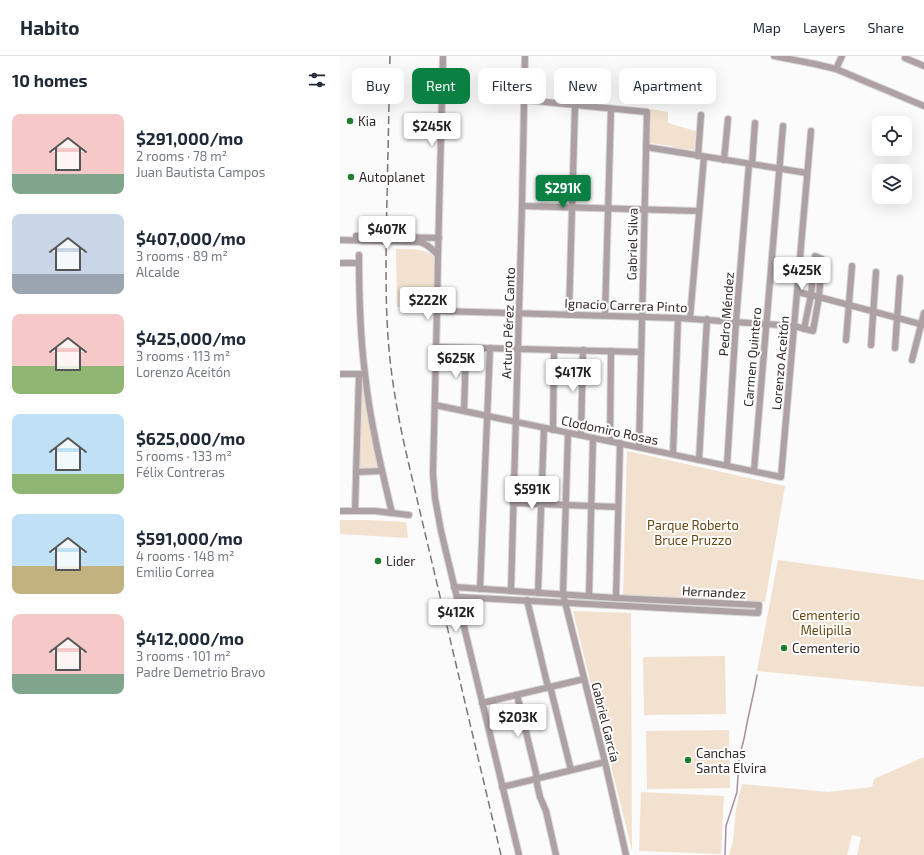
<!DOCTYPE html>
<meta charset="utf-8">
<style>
body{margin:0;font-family:"Exo 2",sans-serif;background:#f2f2f3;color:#1f2937;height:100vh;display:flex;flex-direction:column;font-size:15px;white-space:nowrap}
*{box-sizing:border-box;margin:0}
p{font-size:13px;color:#747a83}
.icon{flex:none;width:22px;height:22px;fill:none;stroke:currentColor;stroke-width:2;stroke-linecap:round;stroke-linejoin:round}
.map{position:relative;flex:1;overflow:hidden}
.panel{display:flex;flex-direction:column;background:#fff;width:340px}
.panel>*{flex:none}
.top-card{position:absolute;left:12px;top:12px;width:380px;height:36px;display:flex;gap:8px}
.tools{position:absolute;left:532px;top:60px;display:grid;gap:8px}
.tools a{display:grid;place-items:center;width:40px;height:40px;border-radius:8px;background:#fff;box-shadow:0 4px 16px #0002;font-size:20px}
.price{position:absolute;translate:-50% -34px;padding:0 9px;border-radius:4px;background:#fff;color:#222;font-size:13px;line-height:26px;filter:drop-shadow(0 1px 2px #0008)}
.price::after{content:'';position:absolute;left:50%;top:24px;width:12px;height:9px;margin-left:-6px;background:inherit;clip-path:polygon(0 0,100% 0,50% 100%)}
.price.selected{background:#0b8043;color:#fff}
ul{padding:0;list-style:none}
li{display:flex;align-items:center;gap:12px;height:100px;padding:0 12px}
li span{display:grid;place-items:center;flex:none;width:112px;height:80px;border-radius:8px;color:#555}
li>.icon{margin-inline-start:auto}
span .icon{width:48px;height:48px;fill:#fffc;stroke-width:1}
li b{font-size:17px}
h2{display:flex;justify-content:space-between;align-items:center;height:48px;padding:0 12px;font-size:17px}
.chip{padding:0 14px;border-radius:8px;background:#fff;box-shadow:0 4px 16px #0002;font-size:14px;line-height:36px}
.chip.selected{background:#0b8043;color:#fff}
header{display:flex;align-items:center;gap:24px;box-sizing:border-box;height:56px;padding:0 20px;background:#fff;border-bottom:1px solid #e0e1e3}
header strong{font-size:19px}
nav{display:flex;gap:22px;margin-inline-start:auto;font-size:14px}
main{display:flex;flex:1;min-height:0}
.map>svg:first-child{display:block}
.green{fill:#f2e1ce}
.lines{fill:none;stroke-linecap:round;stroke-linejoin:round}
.stream{stroke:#aa8ea1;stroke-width:1.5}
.minor-casing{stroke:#d7d5d5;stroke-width:8}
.minor{stroke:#ada1a4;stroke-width:6}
.rail{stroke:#7c7574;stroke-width:1.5;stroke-dasharray:8 4;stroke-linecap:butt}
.poi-dot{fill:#1f7d2e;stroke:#fff;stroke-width:1.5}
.labels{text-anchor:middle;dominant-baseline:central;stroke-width:4;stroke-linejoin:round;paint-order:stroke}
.poi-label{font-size:13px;fill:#332827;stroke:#fff;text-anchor:start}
.street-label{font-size:13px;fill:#332827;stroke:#fff}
.park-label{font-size:13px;fill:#6a4610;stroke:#fff}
</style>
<header>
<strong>Habito</strong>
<nav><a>Map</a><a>Layers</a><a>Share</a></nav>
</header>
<main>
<section class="panel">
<h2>10 homes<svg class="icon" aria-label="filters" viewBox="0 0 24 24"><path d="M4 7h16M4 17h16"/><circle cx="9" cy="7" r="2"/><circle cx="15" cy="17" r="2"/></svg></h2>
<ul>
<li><span style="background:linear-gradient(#f6c9c9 75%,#7fa58c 0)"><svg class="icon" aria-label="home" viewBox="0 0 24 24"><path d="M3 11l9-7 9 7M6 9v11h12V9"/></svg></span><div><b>$291,000/mo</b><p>2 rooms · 78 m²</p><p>Juan Bautista Campos</p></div></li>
<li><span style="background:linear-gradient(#c9d6e8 75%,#9aa5b1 0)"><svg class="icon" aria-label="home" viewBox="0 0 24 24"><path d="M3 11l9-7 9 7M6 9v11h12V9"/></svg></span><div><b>$407,000/mo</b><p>3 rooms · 89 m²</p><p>Alcalde</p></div></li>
<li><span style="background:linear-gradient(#f6c9c9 65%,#8fb573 0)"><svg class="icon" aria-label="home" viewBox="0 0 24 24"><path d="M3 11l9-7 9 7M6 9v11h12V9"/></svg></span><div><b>$425,000/mo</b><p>3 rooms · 113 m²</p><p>Lorenzo Aceitón</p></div></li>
<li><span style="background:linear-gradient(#bfe0f5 75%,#8fb573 0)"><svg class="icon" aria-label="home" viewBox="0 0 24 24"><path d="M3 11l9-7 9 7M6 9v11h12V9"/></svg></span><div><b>$625,000/mo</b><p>5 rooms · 133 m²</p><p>Félix Contreras</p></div></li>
<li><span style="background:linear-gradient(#bfe0f5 65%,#c2b280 0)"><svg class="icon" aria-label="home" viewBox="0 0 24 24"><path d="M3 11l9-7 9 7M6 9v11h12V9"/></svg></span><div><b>$591,000/mo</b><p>4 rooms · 148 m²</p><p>Emilio Correa</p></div></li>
<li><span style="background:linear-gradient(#f6c9c9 75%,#7fa58c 0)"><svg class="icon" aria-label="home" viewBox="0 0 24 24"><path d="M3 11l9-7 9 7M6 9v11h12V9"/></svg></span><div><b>$412,000/mo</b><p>3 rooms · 101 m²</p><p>Padre Demetrio Bravo</p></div></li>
</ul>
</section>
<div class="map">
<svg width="584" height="799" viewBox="0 0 584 799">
<rect width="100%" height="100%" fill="#fbfbfb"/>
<g class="green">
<polygon points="311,53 328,56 328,67 356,75 354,94 332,92 332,90 310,87"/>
<path d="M56,193C74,194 85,190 98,205L99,251H57Z"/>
<polygon points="20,331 24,331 39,413 19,413"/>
<polygon points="287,395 445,430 425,546 283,540"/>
<polygon points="0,464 27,464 66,466 68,482 0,478"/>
<polygon points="438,504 584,524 584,631 417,615"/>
<polygon points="233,555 291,557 292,795"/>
<polygon points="385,600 386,658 304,659 303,601"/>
<polygon points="389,674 390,732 307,733 306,675"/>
<polygon points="584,701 584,799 517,799 521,781 512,779 507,799 389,799 393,785 396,753 402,728 488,736 532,731 534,723"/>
<polygon points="301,736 384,740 381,798 299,795"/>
</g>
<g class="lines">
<polyline class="stream" points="385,799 386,770 397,736 399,702 404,683 407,667 414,635 417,619"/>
<g class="minor-casing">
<g id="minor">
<polyline points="103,0 98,199 97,255 93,417 95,442 101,475 179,799"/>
<polyline points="434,0 475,8 496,13 584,50"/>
<polyline points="565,2 584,10"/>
<polyline points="496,13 502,0"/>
<polyline points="185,44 307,56 299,391"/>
<polyline points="306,91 467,117"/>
<polyline points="358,100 361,59"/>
<polyline points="384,104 388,63"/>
<polyline points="412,108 415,67"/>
<polyline points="182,150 359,155"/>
<polyline points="16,180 99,182"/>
<path d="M0,184L80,186C88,188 93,194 98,199"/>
<path d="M19,199C19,239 20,279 25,318C30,365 41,411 52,457"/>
<polyline points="0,207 19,207"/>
<polyline points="457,236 479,241 584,269"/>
<polyline points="97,255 338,262 454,270 473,275 479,241 482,203 475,200 471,239 464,273"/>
<polyline points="229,258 235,49"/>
<polyline points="265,259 271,53"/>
<polyline points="350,262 364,101"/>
<polyline points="506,284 512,210"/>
<polyline points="531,289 536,216"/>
<polyline points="96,291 301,296"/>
<polyline points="555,292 560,222"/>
<polyline points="572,304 584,257"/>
<polyline points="0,318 22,318"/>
<polyline points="95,349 441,421 471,75"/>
<polyline points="124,355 126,292"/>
<polyline points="213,374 214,294"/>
<polyline points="228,377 223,538 265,706 286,799"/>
<polyline points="241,379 243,294"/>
<polyline points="270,385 271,295"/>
<polyline points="333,398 338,262"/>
<polyline points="359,404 367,263"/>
<polyline points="387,409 396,265 409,108"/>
<polyline points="414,415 443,70"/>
<polyline points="16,416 42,415"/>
<polyline points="173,447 278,451"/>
<polyline points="0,455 35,455 69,459"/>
<polyline points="15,455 19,318"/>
<polyline points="114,531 276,542 419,549 418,557 117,541"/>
<polyline points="140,533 150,292"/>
<polyline points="171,535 182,150 185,0"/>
<polyline points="198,537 204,372"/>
<polyline points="249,540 253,382"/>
<polyline points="276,542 280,387"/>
<polyline points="187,544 207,627 211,634 231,714"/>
<polyline points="177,639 196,717 197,728 200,741 206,755 216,799"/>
<polyline points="142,647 244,623"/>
<polyline points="162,731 265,706"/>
</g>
</g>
<use href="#minor" class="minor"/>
<path class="rail" d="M50,0C49,47 48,95 47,142C46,188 45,235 48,281C51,324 59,367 69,409L161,799"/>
</g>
<g class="poi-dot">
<circle cx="10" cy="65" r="4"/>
<circle cx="11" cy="121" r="4"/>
<circle cx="38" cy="505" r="4"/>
<circle cx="444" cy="592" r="4"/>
<circle cx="348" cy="704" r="4"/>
</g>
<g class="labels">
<g class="poi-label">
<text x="18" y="65">Kia</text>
<text x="19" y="121">Autoplanet</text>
<text x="46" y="505">Lider</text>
<text x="452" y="592">Cementerio</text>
<text x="356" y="697">Canchas<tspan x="356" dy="15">Santa Elvira</tspan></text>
</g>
<g class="street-label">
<text transform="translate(292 188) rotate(-89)">Gabriel Silva</text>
<text transform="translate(286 249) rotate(2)">Ignacio Carrera Pinto</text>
<text transform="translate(386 258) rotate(-86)">Pedro Méndez</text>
<text transform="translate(168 267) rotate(-88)">Arturo Pérez Canto</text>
<text transform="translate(412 301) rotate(-85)">Carmen Quintero</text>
<text transform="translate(440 307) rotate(-85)">Lorenzo Aceitón</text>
<text transform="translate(270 374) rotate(12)">Clodomiro Rosas</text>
<text transform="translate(374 536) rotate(3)">Hernandez</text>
<text transform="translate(266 666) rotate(76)">Gabriel García</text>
</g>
<g class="park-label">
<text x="353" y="469">Parque Roberto<tspan x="353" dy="15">Bruce Pruzzo</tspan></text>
<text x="486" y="559">Cementerio<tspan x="486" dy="15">Melipilla</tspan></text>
</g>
</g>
</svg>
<div class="tools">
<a><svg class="icon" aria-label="locate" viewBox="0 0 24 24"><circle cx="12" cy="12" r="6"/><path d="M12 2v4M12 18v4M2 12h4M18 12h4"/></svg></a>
<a><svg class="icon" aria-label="layers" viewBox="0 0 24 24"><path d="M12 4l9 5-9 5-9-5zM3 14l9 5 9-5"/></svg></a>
</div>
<b class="price" style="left:92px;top:91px">$245K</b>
<b class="price selected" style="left:223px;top:153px">$291K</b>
<b class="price" style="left:47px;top:194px">$407K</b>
<b class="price" style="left:462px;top:235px">$425K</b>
<b class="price" style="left:88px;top:265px">$222K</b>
<b class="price" style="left:116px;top:323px">$625K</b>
<b class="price" style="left:233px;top:337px">$417K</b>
<b class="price" style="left:192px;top:454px">$591K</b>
<b class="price" style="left:116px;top:577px">$412K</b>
<b class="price" style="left:178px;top:682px">$203K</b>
<div class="top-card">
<a class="chip">Buy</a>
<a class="chip selected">Rent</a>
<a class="chip">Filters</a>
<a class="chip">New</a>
<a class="chip">Apartment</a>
</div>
</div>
</main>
